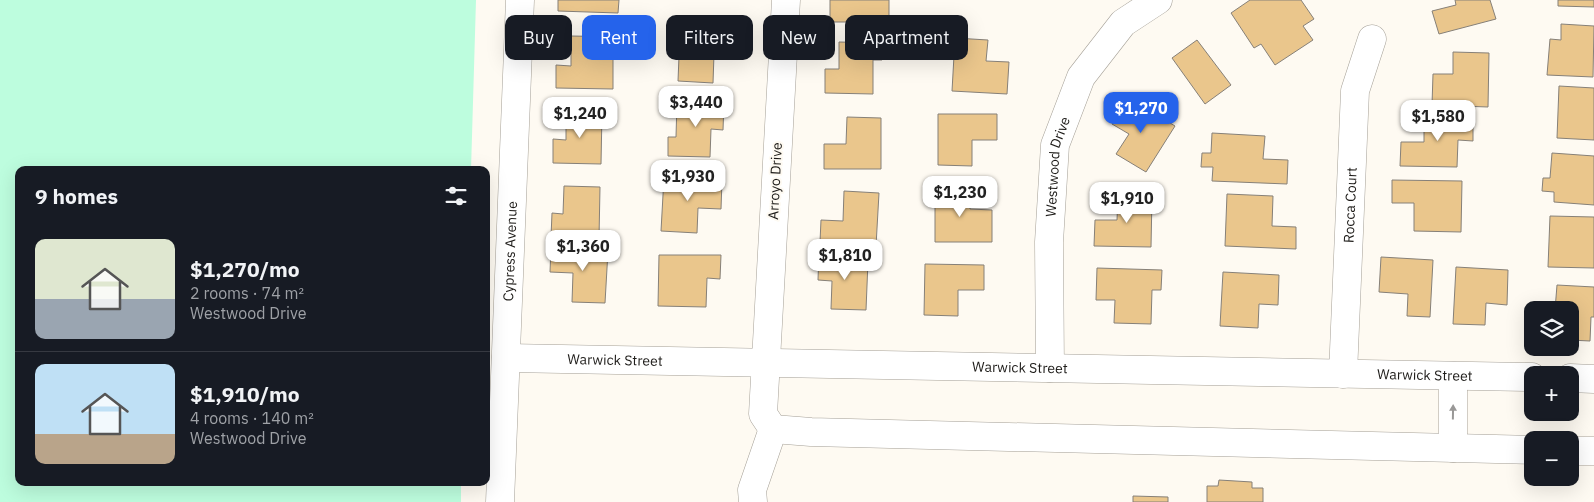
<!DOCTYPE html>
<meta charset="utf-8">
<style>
body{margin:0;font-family:"IBM Plex Sans",sans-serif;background:#20242c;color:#f1f3f6;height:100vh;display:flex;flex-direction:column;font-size:19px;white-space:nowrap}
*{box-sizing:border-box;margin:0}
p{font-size:16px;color:#9ea1a6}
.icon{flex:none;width:28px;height:28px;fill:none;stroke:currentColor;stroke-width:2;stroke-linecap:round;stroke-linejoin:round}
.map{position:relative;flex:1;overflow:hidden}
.sheet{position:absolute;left:15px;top:166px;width:475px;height:320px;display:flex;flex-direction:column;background:#171b24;border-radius:10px;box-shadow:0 5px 20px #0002}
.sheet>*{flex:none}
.guide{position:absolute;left:505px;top:15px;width:475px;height:45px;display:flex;gap:10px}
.controls{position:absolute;left:1524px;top:301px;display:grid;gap:10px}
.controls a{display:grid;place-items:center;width:55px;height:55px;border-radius:10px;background:#171b24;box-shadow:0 5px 20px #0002;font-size:25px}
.price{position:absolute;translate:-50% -42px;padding:0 11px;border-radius:10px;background:#fff;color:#222;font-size:16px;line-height:32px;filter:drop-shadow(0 1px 2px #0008)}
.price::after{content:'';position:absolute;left:50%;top:30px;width:15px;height:11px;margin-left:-8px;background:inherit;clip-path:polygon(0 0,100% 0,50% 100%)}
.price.current{background:#2563eb;color:#fff}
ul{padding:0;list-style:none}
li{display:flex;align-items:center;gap:15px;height:125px;padding:0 20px}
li+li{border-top:1px solid #363941}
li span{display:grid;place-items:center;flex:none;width:140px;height:100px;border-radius:10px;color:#555}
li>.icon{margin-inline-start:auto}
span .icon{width:60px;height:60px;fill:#fffc;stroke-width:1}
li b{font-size:21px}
h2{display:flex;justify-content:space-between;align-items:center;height:60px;padding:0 20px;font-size:21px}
.tag{padding:0 18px;border-radius:10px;background:#171b24;box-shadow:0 5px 20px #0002;font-size:18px;line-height:45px}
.tag.current{background:#2563eb;color:#fff}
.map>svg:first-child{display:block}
.green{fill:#bdfdde}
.building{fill:#eac68c;stroke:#868078}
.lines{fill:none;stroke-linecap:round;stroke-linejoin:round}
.minor-casing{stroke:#a5a097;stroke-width:29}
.minor{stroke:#fff;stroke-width:28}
.oneway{fill:#999897}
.labels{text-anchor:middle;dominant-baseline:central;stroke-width:4;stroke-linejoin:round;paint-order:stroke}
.street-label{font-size:14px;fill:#1d1b18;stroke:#fefaf2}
</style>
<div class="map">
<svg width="1594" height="502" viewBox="0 0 1594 502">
<rect width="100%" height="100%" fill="#fefaf2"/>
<polygon class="green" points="0,0 476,0 471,170 19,170 19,482 461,482 461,502 0,502"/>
<g class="building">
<polygon points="558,0 619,0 618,13 558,11"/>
<polygon points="830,0 889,0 889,18 854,17 854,22 830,22"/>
<polygon points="1250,0 1301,0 1314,19 1303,26 1313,40 1275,65 1261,44 1254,48 1231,13"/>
<polygon points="1455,0 1490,0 1496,19 1439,34 1432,11 1456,5"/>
<polygon points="1558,0 1594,0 1594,7 1558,6"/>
<polygon points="1561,24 1594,26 1593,77 1547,75 1550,39 1561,40"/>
<polygon points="700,25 726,27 725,55 714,54 713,83 678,81 680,32 700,33"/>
<polygon points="571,36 625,37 624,59 613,59 613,89 556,88 556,65 571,66"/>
<polygon points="955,38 988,40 986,61 1009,62 1007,94 952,91"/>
<polygon points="1197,40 1231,85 1205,104 1172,58"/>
<polygon points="839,42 882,43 882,60 873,60 873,94 825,93 825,69 839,69"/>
<polygon points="1453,52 1489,53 1488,107 1432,105 1433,74 1453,74"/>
<polygon points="1559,86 1594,88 1594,140 1557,138"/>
<polygon points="1128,97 1175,126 1146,172 1116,154 1129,134 1112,124"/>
<polygon points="677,101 724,102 723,130 711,129 710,157 668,156 668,137 676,137"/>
<polygon points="566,111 602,112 601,164 553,163 553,139 566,140"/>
<polygon points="938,114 997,114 997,140 972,140 972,166 938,165"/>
<polygon points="1424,116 1473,116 1473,141 1458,140 1457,167 1400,166 1401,142 1424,142"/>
<polygon points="847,117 881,118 881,169 824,169 824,144 846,144"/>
<polygon points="1212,133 1265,136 1263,159 1288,160 1287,184 1212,181 1213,167 1201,167 1202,153 1211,153"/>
<polygon points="1552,153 1594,156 1594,205 1554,202 1554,192 1542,191 1543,178 1550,178"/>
<polygon points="664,177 722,180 721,209 698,208 697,233 661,231"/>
<polygon points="1392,180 1462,181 1461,232 1414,231 1414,203 1392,203"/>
<polygon points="564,186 600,187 599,238 551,237 552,213 563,214"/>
<polygon points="935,187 970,188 970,209 992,210 992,242 935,242"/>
<polygon points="844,191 879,193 876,246 820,242 821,220 843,221"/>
<polygon points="1227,194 1273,196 1272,226 1296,227 1296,249 1225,246"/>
<polygon points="1118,195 1152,196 1151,247 1094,246 1095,220 1117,220"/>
<polygon points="1550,216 1594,217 1594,268 1548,267"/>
<polygon points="551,248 608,251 605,303 572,302 573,273 550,272"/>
<polygon points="819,252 845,253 844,261 868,261 866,310 831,309 832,281 818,280"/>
<polygon points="659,255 721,255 720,279 707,278 706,307 658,306"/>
<polygon points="1381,257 1433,260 1430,317 1407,316 1408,294 1379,292"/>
<polygon points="925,264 984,265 984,290 958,290 958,316 924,315"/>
<polygon points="1456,267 1508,270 1507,305 1486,303 1485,325 1453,324"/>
<polygon points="1097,268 1162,270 1161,290 1152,290 1151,324 1114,323 1115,300 1096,300"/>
<polygon points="1223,272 1279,275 1278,305 1259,304 1258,328 1220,326"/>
<polygon points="1557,285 1594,287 1594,317 1591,317 1590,341 1570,340 1570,310 1555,310"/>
<polygon points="1219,480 1252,482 1252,488 1263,488 1263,502 1207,502 1207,486 1218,486"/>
<polygon points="1133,496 1168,497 1168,502 1133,502"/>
</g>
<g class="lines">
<g class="minor-casing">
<g id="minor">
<polyline points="786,0 763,414 773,429 811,432 1532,450"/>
<path id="s1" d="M506,358L1532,377"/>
<path id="s2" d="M1050,368L1049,242L1055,145L1081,77L1123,23L1158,0"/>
<path id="s3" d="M1343,374L1355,91L1372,39"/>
<polyline points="1570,378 1594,379"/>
<polyline points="1453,448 1453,376"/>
<polyline points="1570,451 1594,451"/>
<path id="s4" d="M500,502L520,0"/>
<polyline points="753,502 752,490 773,429"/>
</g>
</g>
<use href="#minor" class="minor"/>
</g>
<defs><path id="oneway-solid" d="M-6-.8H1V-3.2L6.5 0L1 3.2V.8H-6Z" transform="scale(1.25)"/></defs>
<use class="oneway" href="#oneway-solid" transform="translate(1453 412) rotate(-89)"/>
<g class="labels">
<g class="street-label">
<text stroke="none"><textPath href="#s2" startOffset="202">Westwood Drive</textPath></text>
<text transform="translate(775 181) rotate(-87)">Arroyo Drive</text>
<text stroke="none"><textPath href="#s3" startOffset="169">Rocca Court</textPath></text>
<text stroke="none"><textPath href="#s4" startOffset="251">Cypress Avenue</textPath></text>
<text stroke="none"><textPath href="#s1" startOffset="109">Warwick Street</textPath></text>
<text stroke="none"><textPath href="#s1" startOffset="514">Warwick Street</textPath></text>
<text stroke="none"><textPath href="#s1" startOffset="919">Warwick Street</textPath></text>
</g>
</g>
</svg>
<div class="controls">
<a><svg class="icon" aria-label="layers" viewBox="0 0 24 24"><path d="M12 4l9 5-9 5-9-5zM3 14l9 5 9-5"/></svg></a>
<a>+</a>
<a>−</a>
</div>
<b class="price" style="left:696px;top:128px">$3,440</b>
<b class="price current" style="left:1141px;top:134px">$1,270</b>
<b class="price" style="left:580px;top:139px">$1,240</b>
<b class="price" style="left:1438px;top:142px">$1,580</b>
<b class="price" style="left:688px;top:202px">$1,930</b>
<b class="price" style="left:960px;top:218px">$1,230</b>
<b class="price" style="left:1127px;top:224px">$1,910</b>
<b class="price" style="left:583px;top:272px">$1,360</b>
<b class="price" style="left:845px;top:281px">$1,810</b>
<div class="guide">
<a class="tag">Buy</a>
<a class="tag current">Rent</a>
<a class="tag">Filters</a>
<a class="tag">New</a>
<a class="tag">Apartment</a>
</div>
<section class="sheet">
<h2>9 homes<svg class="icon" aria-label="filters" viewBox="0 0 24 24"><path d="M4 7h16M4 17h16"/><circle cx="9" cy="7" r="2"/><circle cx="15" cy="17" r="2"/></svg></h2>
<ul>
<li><span style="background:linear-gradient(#dfe7d0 60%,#9aa5b1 0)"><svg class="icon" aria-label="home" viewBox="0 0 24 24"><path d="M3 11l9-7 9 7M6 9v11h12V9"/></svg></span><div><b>$1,270/mo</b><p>2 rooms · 74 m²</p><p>Westwood Drive</p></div></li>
<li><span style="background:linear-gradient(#bfe0f5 70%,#b9a48a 0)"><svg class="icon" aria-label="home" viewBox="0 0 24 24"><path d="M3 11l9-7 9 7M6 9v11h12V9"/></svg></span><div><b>$1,910/mo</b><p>4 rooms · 140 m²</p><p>Westwood Drive</p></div></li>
</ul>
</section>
</div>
